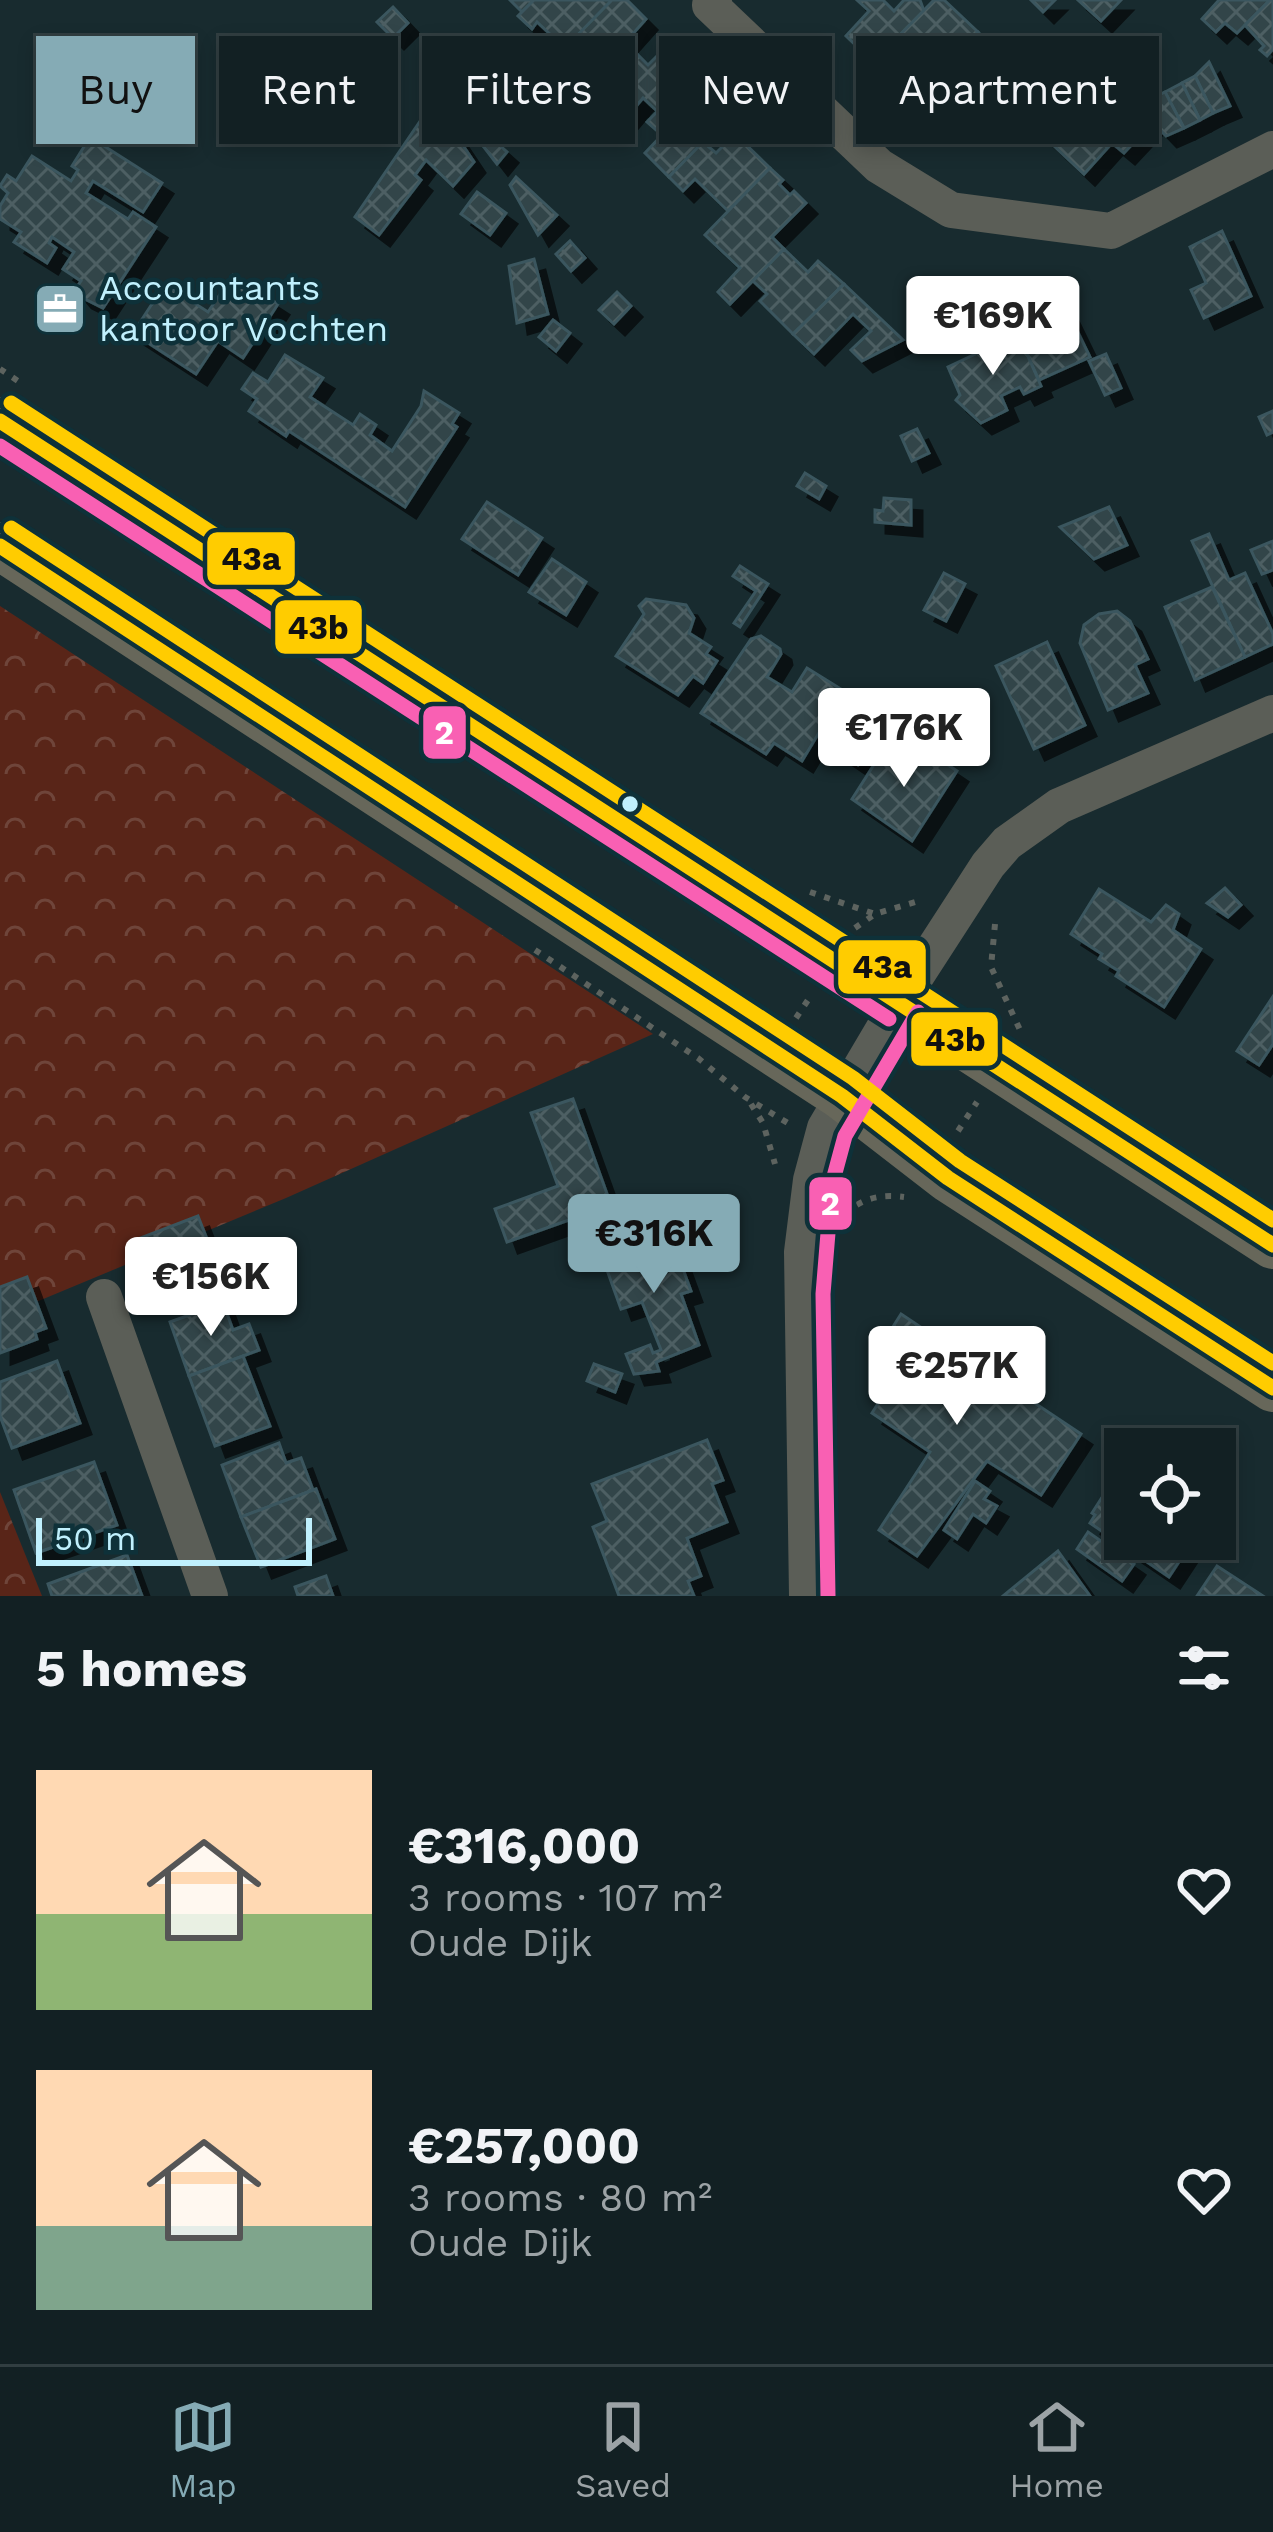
<!DOCTYPE html>
<meta charset="utf-8">
<style>
body{margin:0;font-family:"Work Sans",sans-serif;background:#1b282b;color:#f1f3f6;height:100vh;display:flex;flex-direction:column;font-size:45px;white-space:nowrap}
*{box-sizing:border-box;margin:0}
p{font-size:39px;color:#9ca3a6}
.icon{flex:none;width:66px;height:66px;fill:none;stroke:currentColor;stroke-width:2;stroke-linecap:round;stroke-linejoin:round}
.map{position:relative;height:1596px;overflow:hidden}
.details{display:flex;flex-direction:column;background:#122023;flex:1}
.details>*{flex:none}
.banner{position:absolute;left:36px;top:36px;width:1203px;height:108px;display:flex;gap:24px}
.fabs{position:absolute;left:1104px;top:1428px;display:grid;gap:24px}
.fabs a{display:grid;place-items:center;width:132px;height:132px;border-radius:0px;background:#122023;box-shadow:0 6px 18px #0003,0 0 0 3px #313e41;font-size:60px}
.scale{position:absolute;left:36px;bottom:30px;width:276px;box-sizing:border-box;padding-left:12px;border:6px solid #c0f0fd;border-top:0;font-size:33px;line-height:42px;white-space:nowrap;color:#c0f0fd;-webkit-text-stroke:9px #0e3139;paint-order:stroke}
.price{position:absolute;translate:-50% -102px;padding:0 27px;border-radius:12px;background:#fff;color:#222;font-size:39px;line-height:78px;filter:drop-shadow(0 3px 6px #0008)}
.price::after{content:'';position:absolute;left:50%;top:72px;width:36px;height:27px;margin-left:-18px;background:inherit;clip-path:polygon(0 0,100% 0,50% 100%)}
.price.on{background:#85abb5;color:#111}
ul{padding:0;list-style:none}
li{display:flex;align-items:center;gap:36px;height:300px;padding:0 36px}
li span{display:grid;place-items:center;flex:none;width:336px;height:240px;border-radius:0px;color:#555}
li>.icon{margin-inline-start:auto}
span .icon{width:144px;height:144px;fill:#fffc;stroke-width:1}
li b{font-size:51px}
h2{display:flex;justify-content:space-between;align-items:center;height:144px;padding:0 36px;font-size:51px}
.pill{padding:0 42px;border-radius:0px;background:#122023;box-shadow:0 6px 18px #0003,0 0 0 3px #313e41;font-size:42px;line-height:108px}
.pill.on{background:#85abb5;color:#111}
.tabs{display:flex;justify-content:space-around;align-items:center;height:168px;border-top:3px solid #313e41;background:#122023;font-size:33px;color:#9ca3a6}
.tabs a{display:grid;justify-items:center;gap:6px}
.tabs .on{color:#85abb5}
.map>svg:first-child{display:block}
.forest{fill:url(#forest-crowns)}
.building{fill:url(#building-cross-hatch);stroke:#3b575e;stroke-width:3;filter:url(#shadow)}
.lines{fill:none;stroke-linecap:round;stroke-linejoin:round}
.path{stroke:#5d635f;stroke-width:6;stroke-dasharray:6 9;stroke-linecap:butt}
.minor{stroke:#5b5e57;stroke-width:36}
.major{stroke:#67675a;stroke-width:48}
.bus-1-casing{stroke:#0e3139;stroke-width:24}
.bus-2-casing{stroke:#0e3139;stroke-width:24}
.bus-3-casing{stroke:#0e3139;stroke-width:24}
.bus-1{stroke:#fc0;stroke-width:15}
.bus-2{stroke:#f960b3;stroke-width:15}
.bus-3{stroke:#fc0;stroke-width:15}
.bus-dot{fill:#c0f0fd;stroke:#0e3139;stroke-width:4.5}
.labels{text-anchor:middle;dominant-baseline:central;stroke-width:9;stroke-linejoin:round;paint-order:stroke}
.poi-label{font-size:36px;fill:#c0f0fd;stroke:#0e3139;text-anchor:start}
.line-badge{stroke:#0e3139;stroke-width:4.5}
.badge-label{font-size:33px;text-anchor:middle;font-weight:bold;fill:#fff}
.pale-badge-label{font-size:33px;text-anchor:middle;font-weight:bold;fill:#111}
</style>
<div class="map">
<svg width="1273" height="1596" viewBox="0 0 1273 1596">
<defs>
<pattern id="forest-crowns" width="20" height="18" patternUnits="userSpaceOnUse" patternTransform="scale(3)"><rect width="20" height="18" fill="#592518"/><path d="M2 6a3 3 0 1 1 6 0M12 15a3 3 0 1 1 6 0" fill="none" stroke="#6f453a"/></pattern>
<pattern id="building-cross-hatch" width="8" height="8" patternUnits="userSpaceOnUse" patternTransform="scale(3)"><rect width="8" height="8" fill="#324448"/><path d="M0 0l8 8M0 8l8-8" fill="none" stroke="#4e5f63"/></pattern>
<filter id="shadow"><feDropShadow dx="11" dy="11" stdDeviation="0" flood-color="#0009"/></filter>
</defs>
<rect width="100%" height="100%" fill="#182b2f"/>
<g class="forest">
<polygon points="0,606 653,1034 286,1198 0,1317"/>
<polygon points="0,1492 42,1596 0,1596"/>
</g>
<g class="building">
<polygon points="510,0 534,0 522,12"/>
<polygon points="534,0 612,0 565,48 537,22 532,29 518,16"/>
<polygon points="612,0 627,0 646,19 613,56 592,35 578,49 583,54 567,71 554,59"/>
<polygon points="857,0 883,0 894,11 904,0 920,0 924,11 873,62 846,36 869,11"/>
<polygon points="934,0 944,0 978,32 932,80 921,69 902,88 873,62"/>
<polygon points="1031,0 1055,0 1043,12"/>
<polygon points="1078,0 1121,0 1101,21"/>
<polygon points="1219,0 1270,0 1237,33 1225,23 1216,32 1202,19"/>
<polygon points="1270,0 1273,0 1273,49 1267,56 1260,50 1264,46 1245,25"/>
<polygon points="393,7 408,23 393,38 377,22"/>
<polygon points="978,32 995,49 967,78 974,86 957,104 932,80"/>
<polygon points="259,40 279,53 269,64 278,69 264,89 245,76 258,59 250,54"/>
<polygon points="667,46 695,73 658,112 643,98 627,117 614,105 605,113 592,99 636,53 648,65"/>
<polygon points="445,53 463,71 448,86 430,68"/>
<polygon points="1209,62 1230,106 1213,113 1195,76"/>
<polygon points="1095,65 1152,123 1124,153 1112,143 1084,174 1019,113 1050,79 1059,88 1074,71 1082,79"/>
<polygon points="695,73 723,100 692,131 703,142 669,177 645,153 662,135 647,122"/>
<polygon points="1195,76 1213,113 1200,120 1182,83"/>
<polygon points="1182,83 1200,120 1184,128 1165,92"/>
<polygon points="1165,92 1184,128 1166,136 1137,106"/>
<polygon points="429,108 446,120 474,162 453,186 426,160 415,175 421,180 379,235 355,217"/>
<polygon points="487,134 507,152 497,164 480,142"/>
<polygon points="735,134 770,168 728,211 695,179 683,191 669,177 703,142 716,153"/>
<polygon points="90,137 162,183 143,212 93,181 86,193 128,219 133,212 156,227 103,308 81,297 75,290 81,281 63,269 74,252 52,237 49,243 56,248 47,263 14,242 21,232 0,219 0,206 8,193 0,186 7,175 16,181 32,156 71,181 78,170 72,166"/>
<polygon points="770,168 783,180 779,184 790,195 794,191 806,203 772,237 784,249 730,304 718,292 740,268 705,235"/>
<polygon points="516,177 557,215 538,235 510,185"/>
<polygon points="477,192 506,213 490,235 461,214"/>
<polygon points="1222,231 1251,296 1204,318 1191,290 1206,283 1190,247"/>
<polygon points="570,241 585,258 571,271 556,254"/>
<polygon points="784,249 808,272 818,261 844,284 793,334 760,301 767,294 753,281"/>
<polygon points="534,259 548,314 517,323 509,266"/>
<polygon points="233,275 278,304 243,358 218,341 196,374 133,333 165,284 208,312"/>
<polygon points="844,284 903,340 862,361 851,350 871,331 853,314 814,354 793,334"/>
<polygon points="617,292 631,306 614,324 599,310"/>
<polygon points="1067,310 1090,357 1039,380 1018,334"/>
<polygon points="553,320 570,333 556,351 539,337"/>
<polygon points="1018,334 1041,386 1024,394 1020,387 1001,396 1007,410 981,423 956,400 960,395 948,367"/>
<polygon points="1106,354 1121,388 1105,395 1089,361"/>
<polygon points="285,355 323,378 310,397 353,425 360,414 376,425 370,435 392,451 421,406 424,391 459,413 452,424 457,427 405,507 289,431 286,436 249,411 257,399 242,389 253,373 268,382"/>
<polygon points="1273,411 1273,432 1267,435 1259,417"/>
<polygon points="917,429 929,453 912,461 901,436"/>
<polygon points="805,473 826,486 819,499 797,486"/>
<polygon points="884,498 911,500 911,525 875,522 875,510 883,511"/>
<polygon points="487,502 542,538 518,575 462,539"/>
<polygon points="1109,507 1127,545 1094,559 1060,527"/>
<polygon points="1209,534 1229,580 1245,573 1273,634 1273,644 1245,657 1192,541"/>
<polygon points="1273,541 1273,570 1262,574 1251,550"/>
<polygon points="552,559 586,582 566,615 529,592"/>
<polygon points="740,566 768,584 740,627 734,623 756,591 733,576"/>
<polygon points="944,573 965,584 946,621 924,610"/>
<polygon points="1212,587 1245,657 1195,680 1165,607"/>
<polygon points="646,599 686,605 694,618 689,633 711,647 706,654 717,661 703,683 693,676 678,695 616,656 644,614 639,606"/>
<polygon points="1117,611 1130,621 1148,659 1135,665 1148,693 1108,710 1080,643 1084,625 1099,614"/>
<polygon points="761,636 780,649 781,654 767,677 792,692 807,668 844,691 802,761 774,743 766,754 701,713 751,639"/>
<polygon points="1047,642 1085,725 1034,749 996,666"/>
<polygon points="847,729 871,746 858,765 833,748"/>
<polygon points="886,746 916,766 926,750 957,771 912,841 852,799"/>
<polygon points="1225,888 1241,905 1228,917 1207,903"/>
<polygon points="1099,889 1151,922 1166,905 1179,914 1173,930 1201,949 1164,1007 1116,976 1119,971 1099,959 1102,954 1071,934"/>
<polygon points="1272,998 1273,1044 1259,1065 1237,1051"/>
<polygon points="573,1099 611,1205 507,1242 495,1209 558,1186 531,1113"/>
<polygon points="198,1216 221,1275 157,1300 135,1240"/>
<polygon points="669,1231 691,1291 681,1294 699,1345 656,1362 659,1371 634,1374 626,1354 650,1345 653,1353 661,1350 642,1302 621,1309 602,1256"/>
<polygon points="27,1277 46,1328 35,1332 37,1339 0,1353 0,1287"/>
<polygon points="223,1303 233,1330 249,1324 259,1350 189,1376 170,1322"/>
<polygon points="901,1314 1081,1434 1041,1495 987,1461 917,1556 879,1530 930,1452 872,1413 879,1402 872,1396 874,1357"/>
<polygon points="243,1356 270,1426 215,1446 189,1376"/>
<polygon points="57,1361 80,1423 12,1448 0,1416 0,1382"/>
<polygon points="594,1364 622,1374 615,1392 587,1381"/>
<polygon points="707,1440 723,1480 712,1484 727,1522 687,1538 701,1576 688,1581 694,1596 619,1596 593,1527 607,1521 592,1484"/>
<polygon points="279,1443 286,1463 301,1458 313,1490 241,1517 222,1465"/>
<polygon points="94,1462 117,1525 36,1553 14,1490"/>
<polygon points="1124,1463 1125,1539 1194,1539 1169,1577 1090,1523 1095,1515 1092,1513"/>
<polygon points="975,1481 990,1491 984,1499 997,1506 986,1523 973,1514 957,1539 944,1530"/>
<polygon points="316,1489 335,1539 261,1567 241,1517"/>
<polygon points="1088,1532 1134,1564 1122,1581 1077,1549"/>
<polygon points="1058,1551 1090,1596 1003,1596"/>
<polygon points="127,1555 142,1596 52,1596 48,1584"/>
<polygon points="1217,1566 1263,1596 1197,1596"/>
<polygon points="326,1576 333,1596 298,1596 295,1587"/>
</g>
<g class="lines">
<g class="path">
<polyline points="0,369 18,381"/>
<polyline points="810,892 875,914"/>
<polyline points="995,924 991,967 1020,1030"/>
<polyline points="855,928 875,914 919,901"/>
<polyline points="535,950 698,1058 745,1097 791,1125"/>
<polyline points="796,1018 812,994"/>
<polyline points="751,1104 763,1123 775,1164"/>
<polyline points="958,1131 977,1102"/>
<path d="M845,1214C862,1198 880,1194 904,1197"/>
</g>
<g class="minor">
<polyline points="714,0 710,5 879,166 951,210 1111,231 1273,149"/>
<polyline points="104,1297 210,1596"/>
<polyline points="807,1596 802,1252 811,1180 825,1128 900,1001 988,865 1007,843 1059,806 1273,713"/>
</g>
<g class="major">
<polyline points="0,421 1273,1245"/>
<polyline points="0,546 842,1096 948,1178 1273,1388"/>
</g>
<g class="bus-1-casing">
<g id="bus-1">
<polyline points="0,421 1273,1245"/>
<polyline points="0,546 842,1096 948,1178 1273,1388"/>
</g>
</g>
<g class="bus-2-casing">
<g id="bus-2">
<polyline points="0,446 889,1019"/>
<polyline points="828,1596 823,1294 832,1184 845,1136 918,1012"/>
</g>
</g>
<g class="bus-3-casing">
<g id="bus-3">
<polyline points="11,403 1273,1220"/>
<polyline points="11,528 853,1078 960,1161 1273,1363"/>
</g>
</g>
<use href="#bus-1" class="bus-1"/>
<use href="#bus-2" class="bus-2"/>
<use href="#bus-3" class="bus-3"/>
</g>
<defs>
<g id="office-square" transform="scale(2.7)"><rect x="-9" y="-9" width="18" height="18" rx="4" fill="#85abb5" stroke="#0e3139"/><path d="M-6-3h4V-5.5h4V-3h4V5H-6ZM-1-4.5V-3h2v-1.5ZM-6 0V1H6V0Z" fill="#fff"/></g>
</defs>
<g fill-rule="evenodd">
<use href="#office-square" x="60" y="309"/>
</g>
<circle class="bus-dot" cx="630" cy="804" r="10"/>
<g class="labels">
<g class="poi-label">
<text x="99" y="288">Accountants<tspan x="99" dy="41">kantoor Vochten</tspan></text>
</g>
</g>
<g class="line-badge">
<rect x="205" y="530" width="92" height="57" rx="12" fill="#fc0"/>
<rect x="273" y="598" width="91" height="58" rx="12" fill="#fc0"/>
<rect x="421" y="704" width="47" height="57" rx="12" fill="#f960b3"/>
<rect x="836" y="938" width="92" height="58" rx="12" fill="#fc0"/>
<rect x="909" y="1010" width="91" height="58" rx="12" fill="#fc0"/>
<rect x="807" y="1175" width="47" height="57" rx="12" fill="#f960b3"/>
</g>
<g class="badge-label">
<text x="444" y="744">2</text>
<text x="830" y="1215">2</text>
</g>
<g class="pale-badge-label">
<text x="251" y="570">43a</text>
<text x="318" y="639">43b</text>
<text x="882" y="978">43a</text>
<text x="955" y="1051">43b</text>
</g>
</svg>
<div class="fabs">
<a><svg class="icon" aria-label="locate" viewBox="0 0 24 24"><circle cx="12" cy="12" r="6"/><path d="M12 2v4M12 18v4M2 12h4M18 12h4"/></svg></a>
</div>
<div class="scale">50 m</div>
<b class="price" style="left:993px;top:378px">€169K</b>
<b class="price" style="left:904px;top:790px">€176K</b>
<b class="price on" style="left:654px;top:1296px">€316K</b>
<b class="price" style="left:211px;top:1339px">€156K</b>
<b class="price" style="left:957px;top:1428px">€257K</b>
<div class="banner">
<a class="pill on">Buy</a>
<a class="pill">Rent</a>
<a class="pill">Filters</a>
<a class="pill">New</a>
<a class="pill">Apartment</a>
</div>
</div>
<section class="details">
<h2>5 homes<svg class="icon" aria-label="filters" viewBox="0 0 24 24"><path d="M4 7h16M4 17h16"/><circle cx="9" cy="7" r="2"/><circle cx="15" cy="17" r="2"/></svg></h2>
<ul>
<li><span style="background:linear-gradient(#ffd9b3 60%,#8fb573 0)"><svg class="icon" aria-label="home" viewBox="0 0 24 24"><path d="M3 11l9-7 9 7M6 9v11h12V9"/></svg></span><div><b>€316,000</b><p>3 rooms · 107 m²</p><p>Oude Dijk</p></div><svg class="icon" aria-label="heart" viewBox="0 0 24 24"><path d="M12 20l-8-8c-3-5 5-10 8-4 3-6 11-1 8 4z"/></svg></li>
<li><span style="background:linear-gradient(#ffd9b3 65%,#7fa58c 0)"><svg class="icon" aria-label="home" viewBox="0 0 24 24"><path d="M3 11l9-7 9 7M6 9v11h12V9"/></svg></span><div><b>€257,000</b><p>3 rooms · 80 m²</p><p>Oude Dijk</p></div><svg class="icon" aria-label="heart" viewBox="0 0 24 24"><path d="M12 20l-8-8c-3-5 5-10 8-4 3-6 11-1 8 4z"/></svg></li>
</ul>
</section>
<nav class="tabs">
<a class="on"><svg class="icon" aria-label="map" viewBox="0 0 24 24"><path d="M3 6l6-2 6 2 6-2v14l-6 2-6-2-6 2zM9 4v14M15 6v14"/></svg>Map</a>
<a><svg class="icon" aria-label="saved" viewBox="0 0 24 24"><path d="M7 4h10v16l-5-4-5 4z"/></svg>Saved</a>
<a><svg class="icon" aria-label="home" viewBox="0 0 24 24"><path d="M3 11l9-7 9 7M6 9v11h12V9"/></svg>Home</a>
</nav>
